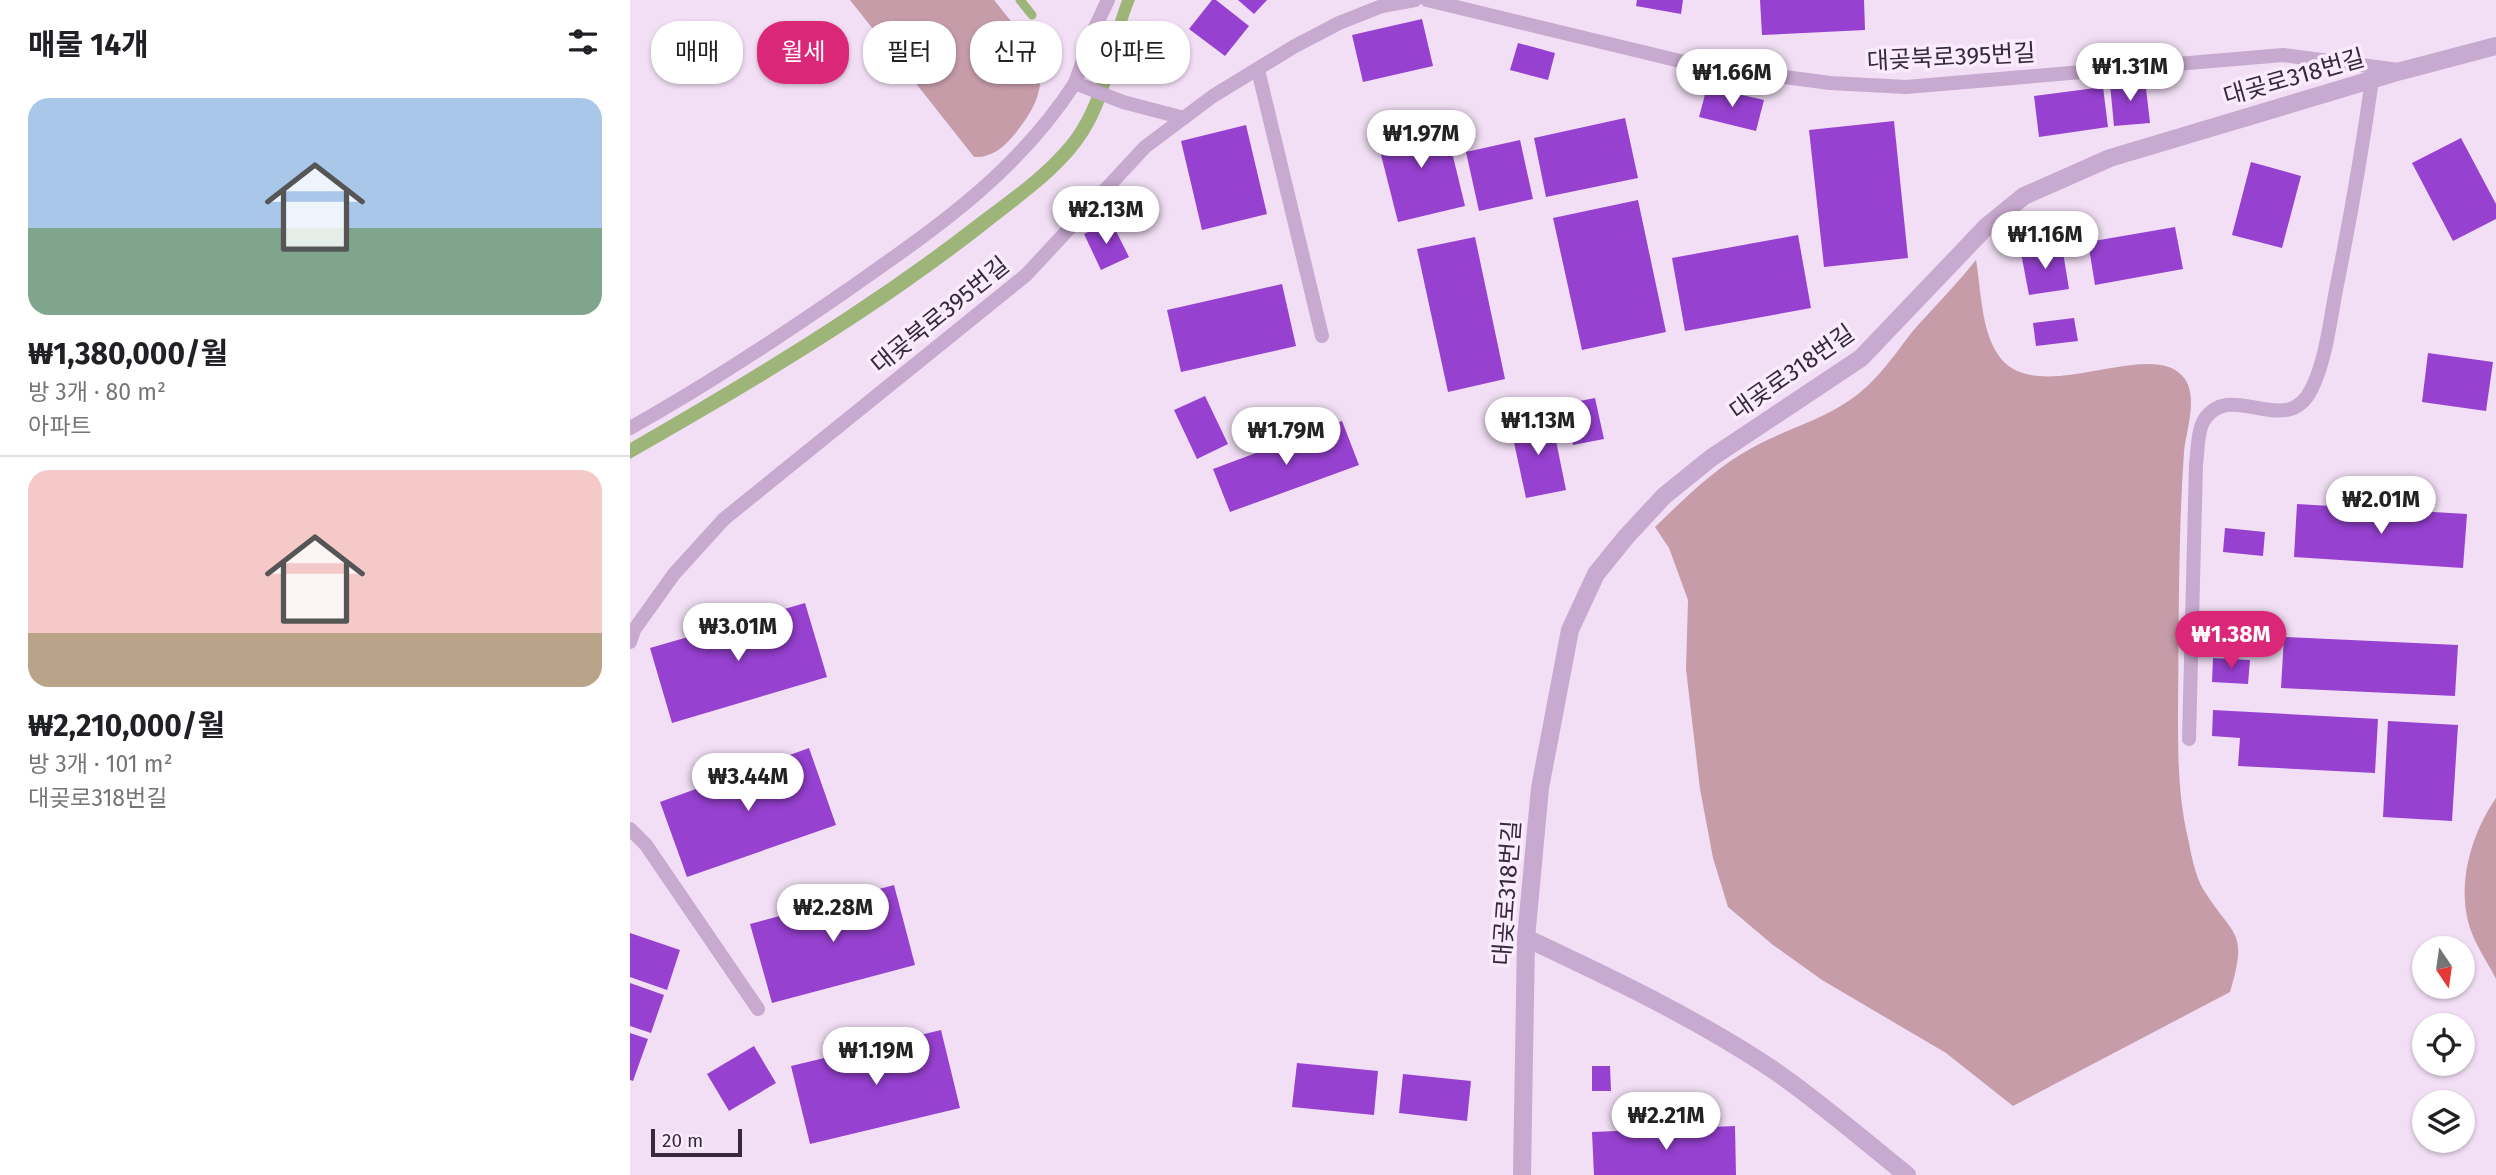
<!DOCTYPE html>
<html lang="ko">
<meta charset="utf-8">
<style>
body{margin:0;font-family:"Fira Sans","Noto Sans KR",sans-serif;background:#f2f2f2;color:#202124;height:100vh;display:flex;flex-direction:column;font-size:26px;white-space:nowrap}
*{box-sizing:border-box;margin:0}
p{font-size:23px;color:#757577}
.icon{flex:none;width:38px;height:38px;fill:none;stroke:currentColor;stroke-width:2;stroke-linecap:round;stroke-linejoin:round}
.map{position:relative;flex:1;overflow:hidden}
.sheet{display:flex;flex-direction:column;background:#fff;width:630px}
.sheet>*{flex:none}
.guide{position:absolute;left:21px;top:21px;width:665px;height:63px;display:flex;gap:14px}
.needle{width:46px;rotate:167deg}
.tools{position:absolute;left:1782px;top:936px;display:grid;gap:14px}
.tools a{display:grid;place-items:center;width:63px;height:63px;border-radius:50%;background:#fff;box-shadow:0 2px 5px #0004;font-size:35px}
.scale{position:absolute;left:21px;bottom:18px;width:91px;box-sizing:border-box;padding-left:7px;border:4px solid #35293b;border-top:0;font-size:19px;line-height:24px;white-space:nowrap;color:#35293b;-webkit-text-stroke:5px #faecfc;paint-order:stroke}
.price{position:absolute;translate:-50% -60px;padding:0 16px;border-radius:24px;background:#fff;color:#222;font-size:23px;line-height:46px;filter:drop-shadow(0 2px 4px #0008)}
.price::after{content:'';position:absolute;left:50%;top:42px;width:21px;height:16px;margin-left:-10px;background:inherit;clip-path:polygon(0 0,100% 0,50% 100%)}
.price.on{background:#db2777;color:#fff}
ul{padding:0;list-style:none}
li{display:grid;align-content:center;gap:14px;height:371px;padding:0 28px}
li+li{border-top:2px solid #e0e0e0}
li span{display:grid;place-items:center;height:217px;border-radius:21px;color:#555}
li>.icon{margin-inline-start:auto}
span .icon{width:126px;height:126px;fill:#fffc;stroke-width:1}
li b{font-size:30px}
h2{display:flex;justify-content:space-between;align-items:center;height:84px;padding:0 28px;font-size:30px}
.chip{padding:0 24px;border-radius:28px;background:#fff;box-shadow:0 2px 5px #0004;font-size:24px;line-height:63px}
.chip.on{background:#db2777;color:#fff}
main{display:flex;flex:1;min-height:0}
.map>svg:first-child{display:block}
.green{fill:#c69ca9}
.water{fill:#9eb57a}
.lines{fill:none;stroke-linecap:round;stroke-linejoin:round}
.stream{stroke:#9eb57a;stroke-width:9}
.building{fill:#9741d1}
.lane{stroke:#c8a9cf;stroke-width:14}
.street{stroke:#c8a9cf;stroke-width:18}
.labels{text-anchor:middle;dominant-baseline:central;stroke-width:7;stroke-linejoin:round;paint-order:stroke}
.street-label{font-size:24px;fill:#35293b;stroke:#faecfc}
</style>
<main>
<section class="sheet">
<h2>매물 14개<svg class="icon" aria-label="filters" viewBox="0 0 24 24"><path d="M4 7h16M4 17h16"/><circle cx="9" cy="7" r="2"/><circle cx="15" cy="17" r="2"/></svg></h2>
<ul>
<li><span style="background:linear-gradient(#a9c7e8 60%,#7fa58c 0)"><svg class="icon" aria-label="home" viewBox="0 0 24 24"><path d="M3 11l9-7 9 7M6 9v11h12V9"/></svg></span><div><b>₩1,380,000/월</b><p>방 3개 · 80 m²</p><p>아파트</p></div></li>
<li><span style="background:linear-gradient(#f6c9c9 75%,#b9a48a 0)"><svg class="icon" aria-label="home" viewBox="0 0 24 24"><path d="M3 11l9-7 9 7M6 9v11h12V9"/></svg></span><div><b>₩2,210,000/월</b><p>방 3개 · 101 m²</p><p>대곶로318번길</p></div></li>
</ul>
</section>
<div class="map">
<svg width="1866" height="1175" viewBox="0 0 1866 1175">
<rect width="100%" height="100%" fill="#f2dff5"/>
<g class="green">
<path d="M220,0H364C404,51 434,75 384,135C373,148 361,158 344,157Z"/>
<path d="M1346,260C1351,289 1351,328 1367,353C1403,413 1523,333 1555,379C1568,399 1556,431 1554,452C1548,538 1549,626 1548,712C1548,754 1548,797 1558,838C1561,854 1565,875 1573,889C1603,938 1619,928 1600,992L1383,1106L1316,1053L1192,980L1143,945L1098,907L1083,858L1070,789L1056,669L1058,600L1039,548L1025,527C1055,498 1084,469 1120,449C1151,431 1187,422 1217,402C1245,384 1262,358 1282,332C1303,308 1326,285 1346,260Z"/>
<path d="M1866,798V979C1857,961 1842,940 1838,921C1828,879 1842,833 1866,798Z"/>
</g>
<path class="water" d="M492,0H505C486,45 486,91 458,135C435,171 399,196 366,222C252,313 126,387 0,459V443C119,374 238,303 347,218C379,194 418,167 442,134C469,96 476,43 492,0Z"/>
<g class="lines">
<polyline class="stream" points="390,0 402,15"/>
</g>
<g class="building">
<polygon points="582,0 586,0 619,26 595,56 559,29"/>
<polygon points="608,0 637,0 624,14"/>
<polygon points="1007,0 1053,0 1051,14 1006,6"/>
<polygon points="1130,0 1234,0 1235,30 1132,35"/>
<polygon points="792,19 803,66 733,82 722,35"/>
<polygon points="888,43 925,53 918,80 880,70"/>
<polygon points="1515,80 1520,123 1484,126 1480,84"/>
<polygon points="1077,87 1134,100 1126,131 1069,117"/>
<polygon points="1473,87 1478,127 1409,137 1404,96"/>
<polygon points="995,118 1008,178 916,197 904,138"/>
<polygon points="814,119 835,206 768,222 746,135"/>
<polygon points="1264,121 1278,258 1194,267 1179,130"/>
<polygon points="616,125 637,214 572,230 551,141"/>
<polygon points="1831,138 1866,204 1866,219 1823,241 1782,163"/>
<polygon points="890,140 903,199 849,211 836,152"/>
<polygon points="1621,162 1671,176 1652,248 1602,235"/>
<polygon points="1008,200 1036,332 952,350 923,218"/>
<polygon points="481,221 499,257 471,270 454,234"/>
<polygon points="1545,227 1553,269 1465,285 1458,242"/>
<polygon points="1168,235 1181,308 1055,331 1042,258"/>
<polygon points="845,237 875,379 818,392 787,249"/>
<polygon points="1432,246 1439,289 1399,295 1391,253"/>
<polygon points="652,284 666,346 551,372 537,310"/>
<polygon points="1444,318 1448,341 1406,346 1403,323"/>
<polygon points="1798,353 1863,362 1856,411 1792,402"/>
<polygon points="575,396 598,444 567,459 544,410"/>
<polygon points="965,398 974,439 943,445 934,404"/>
<polygon points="921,416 936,490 896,498 880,424"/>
<polygon points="712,421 729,465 600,512 583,469"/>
<polygon points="1667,504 1837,514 1833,568 1664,557"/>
<polygon points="1595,528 1635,532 1633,556 1593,552"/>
<polygon points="175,603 197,677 42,723 20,648"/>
<polygon points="1654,637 1828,645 1825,696 1651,688"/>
<polygon points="1583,658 1620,660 1618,684 1582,682"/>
<polygon points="1583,710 1748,719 1745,773 1608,766 1610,738 1582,736"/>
<polygon points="1758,721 1828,725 1822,821 1753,817"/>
<polygon points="179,748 206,825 57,877 30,802"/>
<polygon points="264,885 285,965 142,1003 120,924"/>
<polygon points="0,933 50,950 37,990 0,977"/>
<polygon points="0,983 34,995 21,1033 0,1026"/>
<polygon points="311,1030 330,1108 180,1144 161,1066"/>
<polygon points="0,1033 18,1039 3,1081 0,1080"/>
<polygon points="124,1046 146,1083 99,1111 77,1074"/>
<polygon points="667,1063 748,1071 744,1115 662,1107"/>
<polygon points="962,1066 980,1066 981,1091 962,1091"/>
<polygon points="773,1074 841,1081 837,1121 769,1113"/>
<polygon points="1105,1126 1106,1175 964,1175 962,1132"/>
</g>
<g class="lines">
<g class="lane">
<polyline points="797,0 1071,66 1200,83 1276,87 1653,55 1769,70"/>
<polyline points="628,70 692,336"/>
<polyline points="445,83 462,34 478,0"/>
<path d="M0,428C76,386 148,338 219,289C307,227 385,175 445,83L493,102L554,118"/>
<polyline points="0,642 4,630 44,574 94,519 396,275 515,147 583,96 665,46 709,23 752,6 785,0"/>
<path d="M1559,739L1566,464C1568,452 1567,433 1573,422C1599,376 1657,442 1682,388C1696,359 1700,321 1706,290C1720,220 1732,151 1742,80"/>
<polyline points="0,829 16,845 128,1009"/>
</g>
<g class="street">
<path d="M896,938C981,978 1064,1017 1142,1069C1189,1101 1233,1140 1277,1175"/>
<polyline points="892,1175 896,938 910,788 940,630 966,574 996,537 1034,496 1081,458 1231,358 1357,226 1394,196 1480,158 1771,71 1866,46"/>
</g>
</g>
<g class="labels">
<g class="street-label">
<text transform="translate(1321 57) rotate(-3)">대곶북로395번길</text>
<text transform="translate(1664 77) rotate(-16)">대곶로318번길</text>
<text transform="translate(310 315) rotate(-39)">대곶북로395번길</text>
<text transform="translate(1162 372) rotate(-35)">대곶로318번길</text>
<text transform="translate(877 893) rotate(-86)">대곶로318번길</text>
</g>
</g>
</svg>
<div class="tools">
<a><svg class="needle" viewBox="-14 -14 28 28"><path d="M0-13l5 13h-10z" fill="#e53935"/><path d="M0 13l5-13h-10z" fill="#757577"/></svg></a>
<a><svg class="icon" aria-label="locate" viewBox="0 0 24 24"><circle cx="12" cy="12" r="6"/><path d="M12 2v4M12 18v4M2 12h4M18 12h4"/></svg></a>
<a><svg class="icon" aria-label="layers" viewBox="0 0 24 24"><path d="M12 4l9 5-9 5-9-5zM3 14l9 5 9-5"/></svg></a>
</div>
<div class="scale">20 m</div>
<b class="price" style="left:1500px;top:103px">₩1.31M</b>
<b class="price" style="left:1102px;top:109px">₩1.66M</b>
<b class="price" style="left:791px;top:170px">₩1.97M</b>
<b class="price" style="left:476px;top:246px">₩2.13M</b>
<b class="price" style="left:1415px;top:271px">₩1.16M</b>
<b class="price" style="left:908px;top:457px">₩1.13M</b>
<b class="price" style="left:656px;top:467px">₩1.79M</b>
<b class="price" style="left:1751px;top:536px">₩2.01M</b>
<b class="price" style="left:108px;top:663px">₩3.01M</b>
<b class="price on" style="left:1601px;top:671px">₩1.38M</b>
<b class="price" style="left:118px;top:813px">₩3.44M</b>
<b class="price" style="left:203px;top:944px">₩2.28M</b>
<b class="price" style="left:246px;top:1087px">₩1.19M</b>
<b class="price" style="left:1036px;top:1152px">₩2.21M</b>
<div class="guide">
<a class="chip">매매</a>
<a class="chip on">월세</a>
<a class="chip">필터</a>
<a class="chip">신규</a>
<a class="chip">아파트</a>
</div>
</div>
</main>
